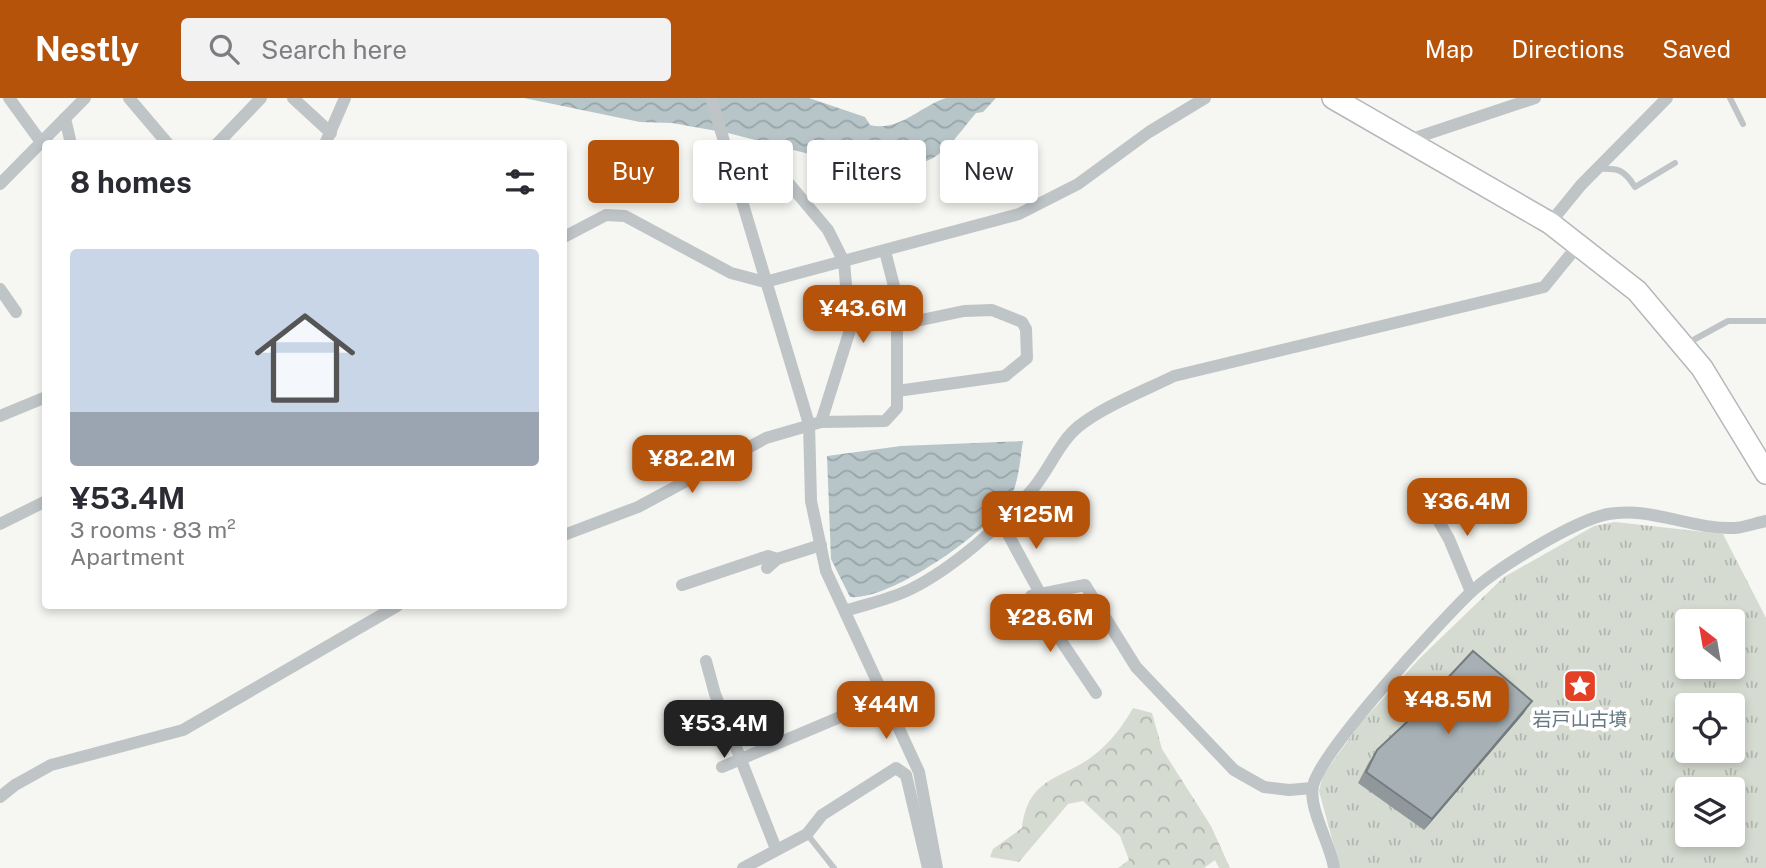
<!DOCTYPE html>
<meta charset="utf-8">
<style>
body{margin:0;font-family:"Public Sans","Noto Sans JP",sans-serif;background:#f2f2f3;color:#2b2b33;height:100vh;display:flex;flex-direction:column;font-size:26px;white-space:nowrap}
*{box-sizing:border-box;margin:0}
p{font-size:23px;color:#7c7c81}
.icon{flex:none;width:38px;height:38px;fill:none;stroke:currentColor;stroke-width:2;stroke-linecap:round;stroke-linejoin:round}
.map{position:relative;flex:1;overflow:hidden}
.details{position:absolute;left:42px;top:42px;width:525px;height:469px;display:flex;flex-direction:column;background:#fff;border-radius:7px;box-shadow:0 4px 10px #0003}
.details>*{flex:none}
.top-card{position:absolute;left:588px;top:42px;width:665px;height:63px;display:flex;gap:14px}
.needle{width:46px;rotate:329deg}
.fabs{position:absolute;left:1675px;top:511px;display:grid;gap:14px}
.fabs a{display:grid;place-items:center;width:70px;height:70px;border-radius:7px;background:#fff;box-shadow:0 4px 10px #0003;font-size:35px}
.price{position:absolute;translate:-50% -60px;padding:0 16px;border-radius:14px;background:#b45309;color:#fff;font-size:23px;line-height:46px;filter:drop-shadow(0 2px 4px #0008)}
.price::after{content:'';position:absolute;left:50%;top:42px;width:21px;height:16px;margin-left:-10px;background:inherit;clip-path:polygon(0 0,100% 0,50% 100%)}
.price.selected{background:#222;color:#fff}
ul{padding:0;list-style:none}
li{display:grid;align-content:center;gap:14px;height:371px;padding:0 28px}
li span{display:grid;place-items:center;height:217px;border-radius:7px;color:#555}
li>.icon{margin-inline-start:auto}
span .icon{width:126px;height:126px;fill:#fffc;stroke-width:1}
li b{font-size:30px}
h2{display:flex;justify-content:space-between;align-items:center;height:84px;padding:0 28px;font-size:30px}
.pill{padding:0 24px;border-radius:7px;background:#fff;box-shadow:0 4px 10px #0003;font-size:24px;line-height:63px}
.pill.selected{background:#b45309;color:#fff}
header{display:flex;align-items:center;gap:42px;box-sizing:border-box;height:98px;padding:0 35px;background:#b45309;color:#fff}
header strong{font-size:33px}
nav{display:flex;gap:38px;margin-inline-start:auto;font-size:24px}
.search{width:490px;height:63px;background:#f2f2f3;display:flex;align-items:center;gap:18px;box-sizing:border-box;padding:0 24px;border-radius:7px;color:#7c7c81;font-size:26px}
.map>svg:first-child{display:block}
.grass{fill:url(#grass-tufts);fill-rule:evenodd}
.forest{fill:url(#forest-crowns)}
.water{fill:url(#water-waves)}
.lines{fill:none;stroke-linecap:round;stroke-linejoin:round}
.trunk-casing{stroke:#b4b8bb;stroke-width:24}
.service{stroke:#bfc4c7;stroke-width:6}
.minor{stroke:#bfc4c7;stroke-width:12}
.trunk{stroke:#fff;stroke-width:21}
.wall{fill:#90989c}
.shaded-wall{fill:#757c7f}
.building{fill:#a7b1b5;stroke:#757c7f;stroke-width:2}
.labels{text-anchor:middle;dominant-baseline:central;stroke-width:7;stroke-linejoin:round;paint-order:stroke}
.poi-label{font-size:19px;fill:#657984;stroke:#fff}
</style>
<header>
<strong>Nestly</strong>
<div class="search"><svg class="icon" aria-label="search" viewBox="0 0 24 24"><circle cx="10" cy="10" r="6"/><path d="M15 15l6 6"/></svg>Search here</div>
<nav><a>Map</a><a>Directions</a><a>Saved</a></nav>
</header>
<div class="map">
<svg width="1766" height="770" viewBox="0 0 1766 770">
<defs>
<pattern id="grass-tufts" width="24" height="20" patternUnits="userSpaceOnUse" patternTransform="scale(1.75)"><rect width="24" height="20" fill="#d6dbd1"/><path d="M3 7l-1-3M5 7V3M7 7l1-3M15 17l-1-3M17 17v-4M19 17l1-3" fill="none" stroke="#b1b6af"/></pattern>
<pattern id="forest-crowns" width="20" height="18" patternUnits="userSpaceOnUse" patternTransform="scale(1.75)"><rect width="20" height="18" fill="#d6dbd1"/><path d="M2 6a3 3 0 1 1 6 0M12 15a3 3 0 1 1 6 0" fill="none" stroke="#b1b6af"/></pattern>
<pattern id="water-waves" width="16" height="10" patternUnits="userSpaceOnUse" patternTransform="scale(1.75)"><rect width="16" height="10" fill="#b7c5c8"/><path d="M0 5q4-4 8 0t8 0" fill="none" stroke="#98a5a8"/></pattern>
</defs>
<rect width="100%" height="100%" fill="#f6f6f2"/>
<path class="grass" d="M1615,424L1723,436L1766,520V770H1340L1319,693L1323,677L1360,626L1419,561L1504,479L1594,428ZM1687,523H1732V569H1687ZM1687,607H1732V653H1687ZM1687,691H1732V737H1687Z"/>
<path class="forest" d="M1133,610L1152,615L1162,651L1211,728L1230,770H1219L1215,762L1204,770H1118L1129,762L1120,738L1083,703L1068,706L1019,764L990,759L993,751L1022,730C1029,675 1065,683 1099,653C1113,641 1124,626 1133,610Z"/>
<g class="water">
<path d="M524,0H809L865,19L870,27C900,34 920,8 946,0C959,0 981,0 996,0L983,14L976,15C963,30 950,50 933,60C924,66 910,63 903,72L859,69L728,35L672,25L640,24Z"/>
<path d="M1023,343C1020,360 1019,385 1010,400C988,434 890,503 850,499L831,461L827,358L901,348Z"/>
</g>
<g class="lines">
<g class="trunk-casing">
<polyline id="trunk" points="1333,0 1550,125 1637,193 1702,270 1766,375"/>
</g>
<g class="service">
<polyline points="1730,0 1743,26"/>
<path d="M1597,71C1618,70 1624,71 1635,89L1675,65"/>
<polyline points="1686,246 1728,223 1766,223"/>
<polyline points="807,736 834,770"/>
</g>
<g class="minor">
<polyline points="9,0 41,44"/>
<polyline points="129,0 168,46"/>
<polyline points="293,0 331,35"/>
<polyline points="711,0 809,326 811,403 826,473 919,674 937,770"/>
<polyline points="65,20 71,46"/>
<polyline points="1406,43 1535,0"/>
<polyline points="217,46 261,0"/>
<polyline points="325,46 345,0"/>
<polyline points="725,53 752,56 786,82 828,132 844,164 850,232 821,324"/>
<polyline points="0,86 85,0"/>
<polyline points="1550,125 1581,87 1667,0"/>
<polyline points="564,139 606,117 625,118 731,175 765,184 1019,116 1078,86 1149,34 1205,0"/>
<polyline points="0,191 16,214"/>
<polyline points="897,227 964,213 992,212 1022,224 1026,231 1027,260 1005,278 897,293"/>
<polyline points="0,318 46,299"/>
<polyline points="1427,403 1449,441 1471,494"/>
<polyline points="1002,425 1041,497"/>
<polyline points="0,426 46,403"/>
<polyline points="564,437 638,409 766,340 821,324 885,323 897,310 897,200 885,153"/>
<polyline points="767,470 777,461 821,447"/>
<polyline points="682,487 768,458 777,461"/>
<path d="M845,513C867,506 891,501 911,491C953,470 1001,428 1031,393C1049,373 1058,345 1079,328C1106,307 1144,293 1174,278L1544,189L1579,146"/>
<polyline points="706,563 715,596 776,751"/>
<polyline points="1096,595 1031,498 1085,487 1136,569 1234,672 1264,689 1289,692 1312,690"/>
<polyline points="722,669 885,600"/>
<polyline points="0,699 15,687 51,667 183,632 397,508"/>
<polyline points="743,770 807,736 822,717 896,670 906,677 928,770"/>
<path d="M1334,770C1331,747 1308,710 1313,688C1320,654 1440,524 1470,495C1497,470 1573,423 1608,416C1650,408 1693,432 1735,430C1745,429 1756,425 1766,423"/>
</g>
<use href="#trunk" class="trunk"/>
</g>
<polygon class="wall" points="1424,595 1429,600 1524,615 1424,732 1358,685 1369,664 1377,652 1405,626"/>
<polygon class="shaded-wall" points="1532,603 1524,615 1424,732 1432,721"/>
<polygon class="building" points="1473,553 1532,603 1432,721 1366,674 1377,652 1408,623 1424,595 1429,600"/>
<defs>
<g id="sight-square" transform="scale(1.75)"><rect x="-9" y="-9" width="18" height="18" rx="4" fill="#e34025" stroke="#fff"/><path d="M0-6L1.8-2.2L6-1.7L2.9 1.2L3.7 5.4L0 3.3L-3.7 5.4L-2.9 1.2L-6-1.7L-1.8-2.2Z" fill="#fff"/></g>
</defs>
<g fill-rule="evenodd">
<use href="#sight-square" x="1580" y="588"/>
</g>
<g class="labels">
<g class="poi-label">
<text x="1580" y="621">岩戸山古墳</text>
</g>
</g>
</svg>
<div class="fabs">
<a><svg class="needle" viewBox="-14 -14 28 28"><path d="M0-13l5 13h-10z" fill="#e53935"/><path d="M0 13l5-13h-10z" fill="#7c7c81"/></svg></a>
<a><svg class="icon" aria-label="locate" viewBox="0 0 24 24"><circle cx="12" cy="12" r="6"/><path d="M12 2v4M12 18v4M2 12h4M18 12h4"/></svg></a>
<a><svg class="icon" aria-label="layers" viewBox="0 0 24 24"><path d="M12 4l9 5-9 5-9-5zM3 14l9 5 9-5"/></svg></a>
</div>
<b class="price" style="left:863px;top:247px">¥43.6M</b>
<b class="price" style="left:692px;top:397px">¥82.2M</b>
<b class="price" style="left:1467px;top:440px">¥36.4M</b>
<b class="price" style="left:1036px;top:453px">¥125M</b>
<b class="price" style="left:1050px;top:556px">¥28.6M</b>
<b class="price" style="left:1448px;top:638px">¥48.5M</b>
<b class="price" style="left:886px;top:643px">¥44M</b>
<b class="price selected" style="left:724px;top:662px">¥53.4M</b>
<div class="top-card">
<a class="pill selected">Buy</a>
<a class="pill">Rent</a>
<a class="pill">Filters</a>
<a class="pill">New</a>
</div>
<section class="details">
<h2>8 homes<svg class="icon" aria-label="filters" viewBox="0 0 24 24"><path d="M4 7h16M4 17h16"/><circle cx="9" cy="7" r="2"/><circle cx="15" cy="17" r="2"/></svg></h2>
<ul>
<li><span style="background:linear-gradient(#c9d6e8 75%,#9aa5b1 0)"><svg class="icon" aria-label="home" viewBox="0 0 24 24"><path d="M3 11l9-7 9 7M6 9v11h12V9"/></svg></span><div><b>¥53.4M</b><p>3 rooms · 83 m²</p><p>Apartment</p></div></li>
</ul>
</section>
</div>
